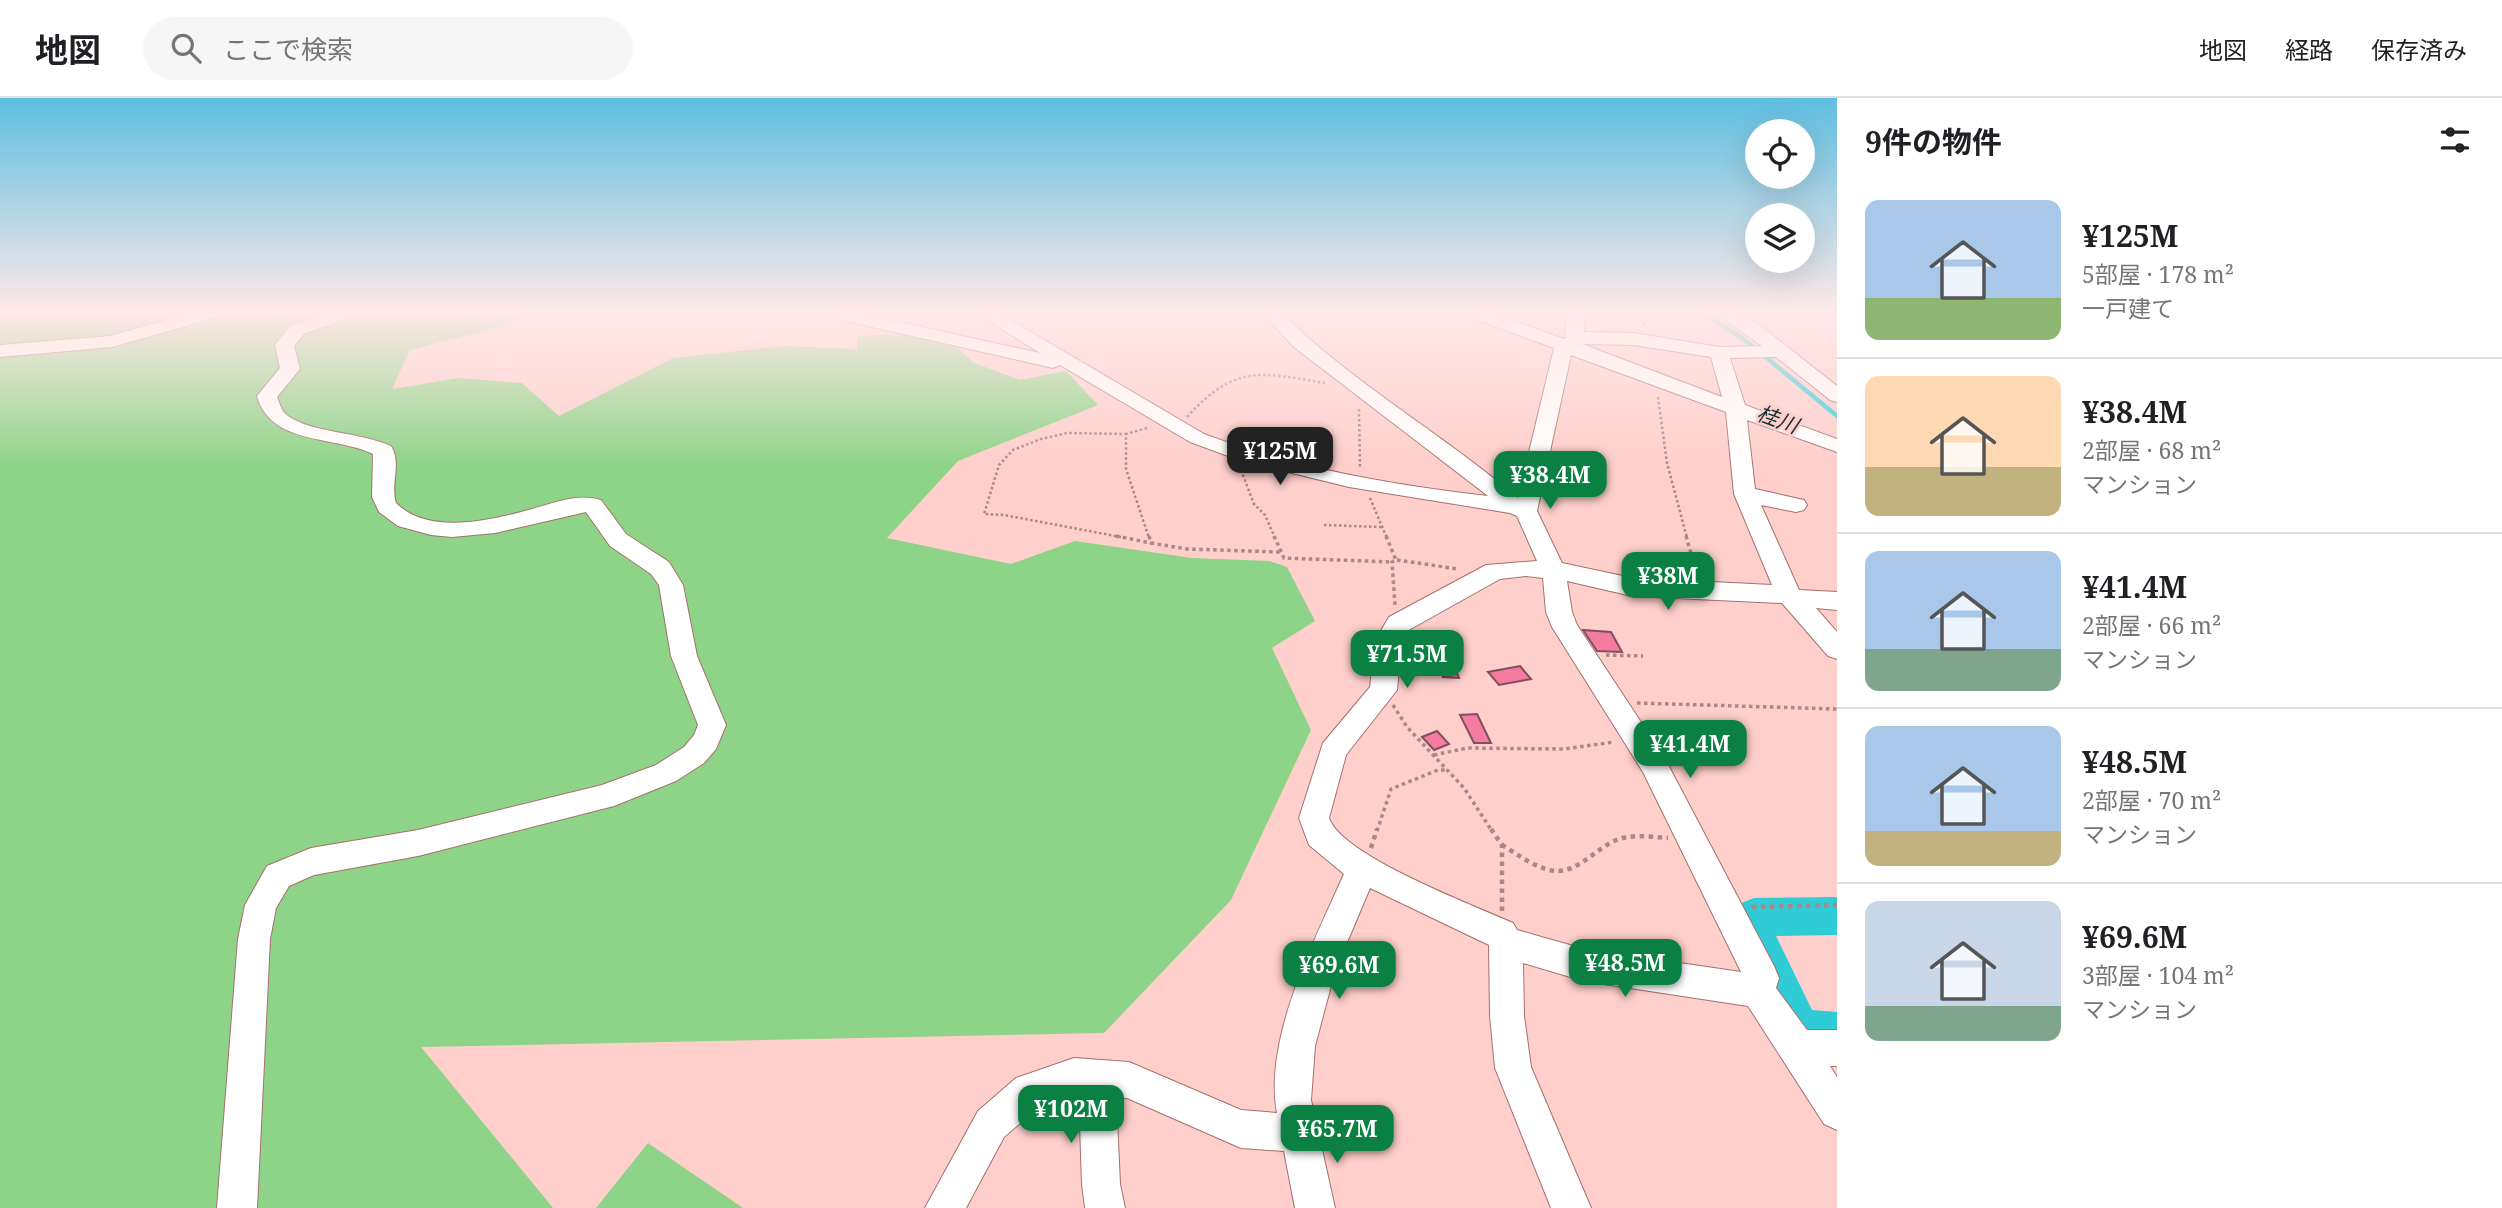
<!DOCTYPE html>
<html lang="ja">
<meta charset="utf-8">
<style>
body{margin:0;font-family:"Noto Serif","Noto Sans JP",serif;background:#f6f6f6;color:#202124;height:100vh;display:flex;flex-direction:column;font-size:26px;white-space:nowrap}
*{box-sizing:border-box;margin:0}
p{font-size:23px;color:#757577}
.icon{flex:none;width:38px;height:38px;fill:none;stroke:currentColor;stroke-width:2;stroke-linecap:round;stroke-linejoin:round}
.map{position:relative;flex:1;overflow:hidden}
.panel{display:flex;flex-direction:column;background:#fff;width:665px}
.panel>*{flex:none}
.tools{position:absolute;left:1745px;top:21px;display:grid;gap:14px}
.tools a{display:grid;place-items:center;width:70px;height:70px;border-radius:50%;background:#fff;box-shadow:0 7px 28px #0002;font-size:35px}
.price{position:absolute;translate:-50% -60px;padding:0 16px;border-radius:14px;background:#0b8043;color:#fff;font-size:23px;line-height:46px;filter:drop-shadow(0 2px 4px #0008)}
.price::after{content:'';position:absolute;left:50%;top:42px;width:21px;height:16px;margin-left:-10px;background:inherit;clip-path:polygon(0 0,100% 0,50% 100%)}
.price.on{background:#222;color:#fff}
ul{padding:0;list-style:none}
li{display:flex;align-items:center;gap:21px;height:175px;padding:0 28px}
li+li{border-top:2px solid #e0e0e0}
li span{display:grid;place-items:center;flex:none;width:196px;height:140px;border-radius:14px;color:#555}
li>.icon{margin-inline-start:auto}
span .icon{width:84px;height:84px;fill:#fffc;stroke-width:1}
li b{font-size:30px}
h2{display:flex;justify-content:space-between;align-items:center;height:84px;padding:0 28px;font-size:30px}
header{display:flex;align-items:center;gap:42px;box-sizing:border-box;height:98px;padding:0 35px;background:#fff;border-bottom:2px solid #e0e0e0}
header strong{font-size:33px}
nav{display:flex;gap:38px;margin-inline-start:auto;font-size:24px}
.search{width:490px;height:63px;background:#f6f6f6;display:flex;align-items:center;gap:18px;box-sizing:border-box;padding:0 24px;border-radius:38px;color:#757577;font-size:26px}
main{display:flex;flex:1;min-height:0}
.map>svg:first-child{display:block}
.green{fill:#8ed488}
.lines{fill:none;stroke-linecap:round;stroke-linejoin:round}
.stream{stroke:#2fccd7;stroke-width:4.5}
.river{fill:#2fccd7;fill-rule:evenodd}
.building{fill:#f57ba0;stroke:#80505d;stroke-width:2}
.minor-casing{stroke:#a5706d;stroke-width:2}
.path-far2{stroke:#ac8785;stroke-width:2.5;stroke-dasharray:2.5 2.5;stroke-linecap:butt}
.path-far1{stroke:#ac8785;stroke-width:3.5;stroke-dasharray:3.5 3.5;stroke-linecap:butt}
.path{stroke:#ac8785;stroke-width:4.5;stroke-dasharray:4.5 4.5;stroke-linecap:butt}
.minor{fill:#fff;fill-rule:evenodd}
.labels{text-anchor:middle;dominant-baseline:central;stroke-width:5;stroke-linejoin:round;paint-order:stroke}
.far-water-label{font-size:21px;font-style:italic;fill:#123134;stroke:#fecfcb}
</style>
<header>
<strong>地図</strong>
<div class="search"><svg class="icon" aria-label="search" viewBox="0 0 24 24"><circle cx="10" cy="10" r="6"/><path d="M15 15l6 6"/></svg>ここで検索</div>
<nav><a>地図</a><a>経路</a><a>保存済み</a></nav>
</header>
<main>
<div class="map">
<svg width="1837" height="1110" viewBox="0 0 1837 1110">
<rect width="100%" height="100%" fill="#fecfcb"/>
<g class="green">
<polygon points="0,213 535,213 506,227 410,252 392,291 458,280 522,285 559,318 673,260 784,248 857,251 857,238 906,236 958,250 974,265 1020,282 1066,273 1098,307 958,363 887,440 1011,466 1075,443 1192,460 1269,463 1287,469 1315,523 1272,550 1311,632 1231,802 1104,935 421,949 553,1110 0,1110"/>
<polygon points="648,1045 743,1110 596,1110"/>
</g>
<g class="lines">
<polyline class="stream" points="1700,213 1745,242 1837,318"/>
<polygon class="river" points="1837,799 1837,837 1776,838 1812,912 1837,914 1837,958 1799,955 1783,949 1728,825 1739,806 1754,800"/>
</g>
<g class="building">
<polygon points="1583,532 1611,534 1622,554 1597,553"/>
<polygon points="1432,552 1448,552 1459,580 1443,579"/>
<polygon points="1520,568 1531,581 1499,587 1488,574"/>
<polygon points="1477,616 1491,645 1474,645 1460,617"/>
<polygon points="1437,633 1449,646 1434,652 1422,639"/>
</g>
<g class="lines">
<g class="minor-casing">
<g id="minor">
<polygon points="198,213 228,213 225,217 112,249 0,259 0,247 110,238"/>
<path d="M332,213H359L356,217L304,236L294,248L300,271L277,299C280,306 281,313 288,318C312,335 360,334 391,348C402,365 390,386 396,405C429,438 493,422 532,411C555,405 577,395 601,402L626,436L669,464L683,487L697,558L726,627L716,651L704,665L676,683L614,708L418,758L314,777L289,788L276,810L270,841L257,1110H217L238,841L245,807L267,768L311,750L418,732L602,687L656,667L684,649L694,637L698,627L671,558L659,487L651,476L610,448L586,414L495,435L452,439L431,437L398,428L379,414L372,399L373,356C334,337 271,348 257,298L280,270L275,247L290,228Z"/>
<path d="M815,213H849L1040,255L973,213H995L1204,336C1294,370 1393,387 1488,398L1294,249L1260,213H1279C1351,284 1441,335 1518,400L1554,250L1464,217L1461,213H1487L1564,241L1567,239L1565,234L1567,213H1585L1584,234L1634,235L1719,249L1762,248L1712,213H1734L1762,229L1837,288V304L1830,302L1776,259L1730,260L1745,307L1837,341V354L1747,322L1755,391L1804,402L1807,407L1804,412L1796,414L1761,407L1799,492L1837,494V512L1816,510L1837,534V561L1828,558L1782,505L1632,498L1567,483L1572,514L1577,527L1664,659L1774,868L1779,880L1776,890L1807,932H1837V968H1830L1837,979V1032L1824,1026L1748,908L1584,883L1523,865L1524,918L1531,969L1591,1110H1551L1495,970L1490,918L1489,847L1370,790L1335,873L1315,948L1311,1002L1335,1110H1295L1284,1053L1241,1050L1127,1000L1116,999L1120,1086L1125,1110H1085L1082,1086L1079,997L1074,996L1040,1008L1004,1039L966,1110H925L978,1013L1016,980L1074,960L1129,964L1241,1012L1277,1015C1263,942 1315,841 1344,776L1309,747L1299,720L1323,645L1370,589L1376,541L1389,519L1486,467L1537,463L1517,418L1510,415L1349,389L1239,362L1190,344L1060,267L1053,270L824,218ZM1582,246L1634,247L1711,259L1722,299ZM1571,257L1726,314L1734,396L1772,487L1632,480L1562,465L1537,413ZM1526,478L1543,480L1546,514L1552,529L1643,674L1741,874L1584,851L1517,832L1513,825C1473,807 1342,758 1329,720L1346,657L1397,592L1402,541L1407,533L1500,481Z"/>
</g>
</g>
<g class="path-far2">
<polyline points="1635,213 1646,229"/>
<polyline points="1658,299 1667,365 1687,440"/>
<polyline points="1359,311 1360,370"/>
<path d="M1187,319C1236,266 1258,274 1325,285"/>
<polyline points="1147,330 1126,336 1126,371 1149,440"/>
<polyline points="1241,372 1254,406 1265,417 1275,440"/>
<polyline points="1370,400 1387,440"/>
<polyline points="1324,427 1381,429"/>
<polyline points="1126,440 1004,417 984,416 999,367 1013,352 1041,341 1067,335 1126,336"/>
</g>
<g class="path-far1">
<polyline points="1116,438 1151,445"/>
<polyline points="1149,438 1151,445 1187,451 1280,454"/>
<polyline points="1274,438 1284,460 1392,464"/>
<polyline points="1386,438 1396,462 1392,464 1395,507"/>
<polyline points="1686,438 1697,476"/>
<polyline points="1397,462 1458,471"/>
<polyline points="1606,557 1643,558"/>
<polyline points="1637,605 1837,611"/>
<polyline points="1393,607 1407,629 1464,690 1492,733"/>
<polyline points="1434,657 1467,650 1565,651 1614,644"/>
<polyline points="1377,733 1391,691 1438,672 1447,672"/>
</g>
<g class="path">
<polyline points="1491,731 1502,747 1502,813"/>
<path d="M1502,747C1517,756 1538,772 1556,773C1579,774 1598,748 1619,741C1635,736 1652,739 1668,740"/>
<polyline points="1371,750 1377,731"/>
<polyline points="1752,809 1837,807"/>
</g>
<use href="#minor" class="minor"/>
</g>
<linearGradient id="sky" x2="0" y2="1"><stop stop-color="#5ebee1"/><stop offset="0.58" stop-color="#ffe9e8"/><stop offset="1" stop-color="#ffe9e8" stop-opacity="0"/></linearGradient>
<rect width="1837" height="369" fill="url(#sky)"/>
<g class="labels">
<g class="far-water-label">
<text transform="translate(1778 321) rotate(20)">桂川</text>
</g>
</g>
</svg>
<div class="tools">
<a><svg class="icon" aria-label="locate" viewBox="0 0 24 24"><circle cx="12" cy="12" r="6"/><path d="M12 2v4M12 18v4M2 12h4M18 12h4"/></svg></a>
<a><svg class="icon" aria-label="layers" viewBox="0 0 24 24"><path d="M12 4l9 5-9 5-9-5zM3 14l9 5 9-5"/></svg></a>
</div>
<b class="price on" style="left:1280px;top:389px">¥125M</b>
<b class="price" style="left:1550px;top:413px">¥38.4M</b>
<b class="price" style="left:1668px;top:514px">¥38M</b>
<b class="price" style="left:1407px;top:592px">¥71.5M</b>
<b class="price" style="left:1690px;top:682px">¥41.4M</b>
<b class="price" style="left:1625px;top:901px">¥48.5M</b>
<b class="price" style="left:1339px;top:903px">¥69.6M</b>
<b class="price" style="left:1071px;top:1047px">¥102M</b>
<b class="price" style="left:1337px;top:1067px">¥65.7M</b>
</div>
<section class="panel">
<h2>9件の物件<svg class="icon" aria-label="filters" viewBox="0 0 24 24"><path d="M4 7h16M4 17h16"/><circle cx="9" cy="7" r="2"/><circle cx="15" cy="17" r="2"/></svg></h2>
<ul>
<li><span style="background:linear-gradient(#a9c7e8 70%,#8fb573 0)"><svg class="icon" aria-label="home" viewBox="0 0 24 24"><path d="M3 11l9-7 9 7M6 9v11h12V9"/></svg></span><div><b>¥125M</b><p>5部屋 · 178 m²</p><p>一戸建て</p></div></li>
<li><span style="background:linear-gradient(#ffd9b3 65%,#c2b280 0)"><svg class="icon" aria-label="home" viewBox="0 0 24 24"><path d="M3 11l9-7 9 7M6 9v11h12V9"/></svg></span><div><b>¥38.4M</b><p>2部屋 · 68 m²</p><p>マンション</p></div></li>
<li><span style="background:linear-gradient(#a9c7e8 70%,#7fa58c 0)"><svg class="icon" aria-label="home" viewBox="0 0 24 24"><path d="M3 11l9-7 9 7M6 9v11h12V9"/></svg></span><div><b>¥41.4M</b><p>2部屋 · 66 m²</p><p>マンション</p></div></li>
<li><span style="background:linear-gradient(#a9c7e8 75%,#c2b280 0)"><svg class="icon" aria-label="home" viewBox="0 0 24 24"><path d="M3 11l9-7 9 7M6 9v11h12V9"/></svg></span><div><b>¥48.5M</b><p>2部屋 · 70 m²</p><p>マンション</p></div></li>
<li><span style="background:linear-gradient(#c9d6e8 75%,#7fa58c 0)"><svg class="icon" aria-label="home" viewBox="0 0 24 24"><path d="M3 11l9-7 9 7M6 9v11h12V9"/></svg></span><div><b>¥69.6M</b><p>3部屋 · 104 m²</p><p>マンション</p></div></li>
</ul>
</section>
</main>
